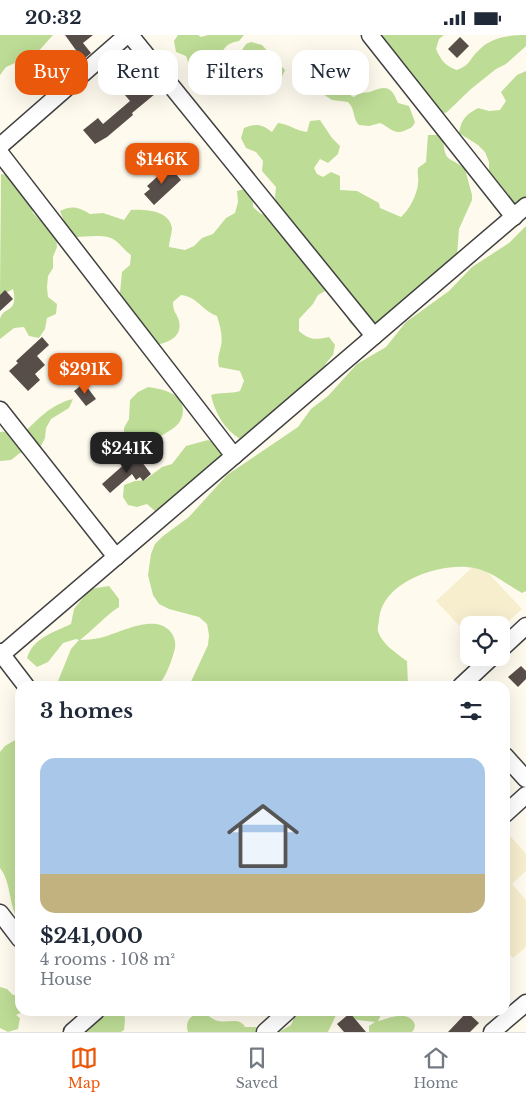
<!DOCTYPE html>
<meta charset="utf-8">
<style>
body{margin:0;font-family:"Libre Baskerville",serif;background:#f6f6f7;color:#1f2937;height:100vh;display:flex;flex-direction:column;font-size:19px;white-space:nowrap}
*{box-sizing:border-box;margin:0}
p{font-size:16px;color:#747a83}
.icon{flex:none;width:28px;height:28px;fill:none;stroke:currentColor;stroke-width:2;stroke-linecap:round;stroke-linejoin:round}
.map{position:relative;flex:1;overflow:hidden}
.panel{position:absolute;left:15px;top:646px;width:495px;height:335px;display:flex;flex-direction:column;background:#fff;border-radius:15px;box-shadow:0 5px 20px #0002}
.panel>*{flex:none}
.hud{position:absolute;left:15px;top:15px;width:496px;height:45px;display:flex;gap:10px}
.tools{position:absolute;left:460px;top:581px;display:grid;gap:10px}
.tools a{display:grid;place-items:center;width:50px;height:50px;border-radius:10px;background:#fff;box-shadow:0 5px 20px #0002;font-size:25px}
.price{position:absolute;translate:-50% -42px;padding:0 11px;border-radius:10px;background:#ea580c;color:#fff;font-size:16px;line-height:32px;filter:drop-shadow(0 1px 2px #0008)}
.price::after{content:'';position:absolute;left:50%;top:30px;width:15px;height:11px;margin-left:-8px;background:inherit;clip-path:polygon(0 0,100% 0,50% 100%)}
.price.selected{background:#222;color:#fff}
ul{padding:0;list-style:none}
li{display:grid;align-content:center;gap:10px;height:265px;padding:0 25px}
li+li{border-top:1px solid #e0e1e3}
li span{display:grid;place-items:center;height:155px;border-radius:15px;color:#555}
li>.icon{margin-inline-start:auto}
span .icon{width:90px;height:90px;fill:#fffc;stroke-width:1}
li b{font-size:21px}
h2{display:flex;justify-content:space-between;align-items:center;height:60px;padding:0 25px;font-size:21px}
.chip{padding:0 18px;border-radius:15px;background:#fff;box-shadow:0 5px 20px #0002;font-size:18px;line-height:45px}
.chip.selected{background:#ea580c;color:#fff}
.status{display:flex;justify-content:space-between;align-items:center;height:35px;padding:0 25px;background:#fff;direction:ltr}
.status svg{height:14px;fill:currentColor}
.dock{display:flex;justify-content:space-around;align-items:center;height:70px;border-top:1px solid #e0e1e3;background:#fff;font-size:14px;color:#747a83}
.dock a{display:grid;justify-items:center;gap:2px}
.dock .selected{color:#ea580c}
.map>svg:first-child{display:block}
.farmland{fill:#f6eecd}
.forest{fill:#bddc95}
.building{fill:#574d49}
.lines{fill:none;stroke-linecap:round;stroke-linejoin:round}
.minor-casing{stroke:#414141;stroke-width:19}
.minor{stroke:#fff;stroke-width:16}
</style>
<div class="status"><b>20:32</b><svg viewBox="0 0 49 12"><path d="M0 12V9h3v3zM5 12V6h3v6zM10 12V3h3v9zM15 12V0h3v12zM26 1h20v11H26zM47 4h2v5h-2z"/></svg></div>
<div class="map">
<svg width="526" height="997" viewBox="0 0 526 997">
<rect width="100%" height="100%" fill="#fffaee"/>
<g class="farmland">
<polygon points="478,527 522,574 501,593 501,590 469,590 469,601 436,566"/>
<polygon points="505,795 526,819 526,836 512,849 526,865 526,912 513,923 505,914"/>
</g>
<g class="forest">
<polygon points="0,0 53,0 36,19 6,32 0,40"/>
<path d="M178,0H198L201,2L208,0H244L239,6C218,9 221,25 217,42C209,45 196,41 190,33C188,30 188,25 186,21L176,17L174,6Z"/>
<path d="M376,0H444L439,4L436,14C441,25 445,31 457,35C471,30 469,24 479,15C491,2 510,0 526,0V11L506,29L496,34L471,54L447,77L437,81Z"/>
<path d="M251,7L262,10L285,35L281,44C259,59 246,35 240,18L246,9Z"/>
<path d="M526,36V167L517,175L489,139V127L485,117L478,110L459,98C461,84 467,79 478,73L489,76L500,75L506,66L501,57L517,40Z"/>
<path d="M334,42C346,46 351,47 351,61L354,62C360,57 363,58 370,57C370,57 377,54 378,54C391,50 394,59 398,68L409,71L415,87C413,92 411,93 406,95C394,101 390,92 380,88L369,91L359,90C352,83 356,75 348,67L332,65L323,59L326,48Z"/>
<path d="M320,85L332,103L340,111L338,119L328,128L320,124L314,133L317,139L323,142L331,137L340,141V155L357,156L379,168L380,173L401,182C409,175 417,160 418,149C419,143 417,139 418,133L426,127L428,100H438L443,103C445,130 449,120 465,134L472,160V165L459,194L457,221L439,233L437,243L402,267L368,295H358L350,288L345,278L327,255L318,260L313,269L299,284V296C309,305 316,305 329,302L335,310L333,320L326,328L319,348L280,370L274,380L250,400L240,404C224,394 215,378 211,360C221,357 230,359 240,356L244,346L240,336L219,332C217,323 219,319 221,311C223,301 220,291 217,281C201,275 198,262 181,260L173,267C173,278 177,278 179,286C183,303 166,309 153,310L119,268L122,237L130,230L131,220C125,216 121,210 116,206C107,198 87,202 76,202L67,194L60,176C72,170 79,172 90,179L103,178L124,185L131,175C145,174 169,175 172,193C172,198 169,207 169,212L185,215L194,211L202,203L213,199L226,183L235,178L238,167L237,156L248,153L253,162V172L261,179L270,180L278,173L275,162L276,152L262,136L263,126L256,117L246,113L241,103L244,93C256,88 262,89 272,97L278,88C289,89 296,96 307,97L310,86Z"/>
<path d="M1,139L12,141L28,157L33,178L56,201L57,212L53,222V233L48,241L47,252L48,262L57,269L56,279L47,283L45,294L39,303L29,301L24,292L14,293L0,304C0,298 0,290 0,284C3,271 19,279 13,254L0,261Z"/>
<path d="M526,191V556L522,558C504,548 488,533 467,532C435,530 383,547 379,584C379,588 377,593 378,596C381,608 397,619 407,626L408,651H189L208,610L209,600L207,589L199,582L169,574L159,569L153,560L148,540L151,519L155,509L163,501L189,482L227,440L298,392L311,374L328,361L357,329L386,312L406,287L449,256L472,232L509,208Z"/>
<path d="M148,352C162,354 183,358 183,375C183,380 181,386 177,390C169,398 161,398 153,409C141,411 134,411 124,404V393L129,384L130,365L138,357Z"/>
<path d="M73,364L69,373L51,384L46,393L45,403L40,413L31,418H20L11,425L0,426V397L11,396L22,400C37,385 51,369 73,364Z"/>
<polygon points="208,405 219,410 226,419 166,476 155,476 147,469 137,472 128,470 123,462 124,450 135,446 145,445 162,432 172,429 186,411"/>
<path d="M109,551L119,564V572C105,581 93,595 80,605C87,605 93,604 100,603C119,598 153,579 169,595C174,600 176,607 175,613C172,625 166,643 157,651H143L134,648L120,651H56L71,614L79,605L76,604L63,608L48,627L37,632L27,623C33,603 54,597 71,589L74,574L90,554Z"/>
<path d="M20,702V888C8,872 12,848 0,833V717L5,711Z"/>
<polygon points="0,952 7,954 13,960 20,959 20,976 25,976 16,980 20,983 18,994 8,997 0,993"/>
<path d="M109,976H124L125,985L124,995L121,997H82C92,991 99,983 109,976Z"/>
<polygon points="297,976 338,976 328,997 279,997 291,990"/>
<path d="M339,976H383L378,986C388,984 404,975 413,986C416,990 415,993 412,997H369V991L375,987L357,985Z"/>
<path d="M203,978C208,980 213,985 218,986C228,988 240,982 245,992H256L259,997H188C184,985 192,979 203,978Z"/>
</g>
<g class="building">
<polygon points="65,0 93,0 83,8 91,18 83,25"/>
<polygon points="460,2 469,11 457,23 448,14"/>
<polygon points="347,25 356,35 338,51 329,41"/>
<polygon points="144,33 161,54 132,78 133,80 107,102 95,109 83,95 98,83 103,89 130,66 119,53"/>
<polygon points="169,131 181,145 154,170 144,159 150,154 147,151"/>
<polygon points="5,255 13,264 0,276 0,260"/>
<polygon points="42,302 49,310 37,321 45,330 35,339 40,345 28,356 9,336 18,328 16,326"/>
<polygon points="84,348 96,364 86,371 74,356"/>
<polygon points="136,419 151,439 143,446 140,442 136,445 132,439 110,458 102,449"/>
<polygon points="521,631 526,636 526,644 518,652 508,642"/>
<polygon points="467,977 479,988 470,997 448,997"/>
<polygon points="350,978 366,997 344,997 337,989"/>
</g>
<g class="lines">
<g class="minor-casing">
<g id="minor">
<polyline points="130,0 374,301"/>
<polyline points="370,0 514,182"/>
<polyline points="0,111 127,0"/>
<polyline points="0,118 234,421"/>
<polyline points="0,375 116,522"/>
<polyline points="501,614 526,591"/>
<polyline points="0,617 26,651"/>
<polyline points="0,621 526,171"/>
<polyline points="461,651 492,622"/>
<polyline points="505,721 526,744"/>
<polyline points="505,779 526,760"/>
<polyline points="0,878 20,904"/>
<polyline points="72,997 96,976"/>
<polyline points="265,997 288,976"/>
<polyline points="492,997 526,968"/>
</g>
</g>
<use href="#minor" class="minor"/>
</g>
</svg>
<div class="tools">
<a><svg class="icon" aria-label="locate" viewBox="0 0 24 24"><circle cx="12" cy="12" r="6"/><path d="M12 2v4M12 18v4M2 12h4M18 12h4"/></svg></a>
</div>
<b class="price" style="left:162px;top:150px">$146K</b>
<b class="price" style="left:85px;top:360px">$291K</b>
<b class="price selected" style="left:127px;top:439px">$241K</b>
<div class="hud">
<a class="chip selected">Buy</a>
<a class="chip">Rent</a>
<a class="chip">Filters</a>
<a class="chip">New</a>
</div>
<section class="panel">
<h2>3 homes<svg class="icon" aria-label="filters" viewBox="0 0 24 24"><path d="M4 7h16M4 17h16"/><circle cx="9" cy="7" r="2"/><circle cx="15" cy="17" r="2"/></svg></h2>
<ul>
<li><span style="background:linear-gradient(#a9c7e8 75%,#c2b280 0)"><svg class="icon" aria-label="home" viewBox="0 0 24 24"><path d="M3 11l9-7 9 7M6 9v11h12V9"/></svg></span><div><b>$241,000</b><p>4 rooms · 108 m²</p><p>House</p></div></li>
</ul>
</section>
</div>
<nav class="dock">
<a class="selected"><svg class="icon" aria-label="map" viewBox="0 0 24 24"><path d="M3 6l6-2 6 2 6-2v14l-6 2-6-2-6 2zM9 4v14M15 6v14"/></svg>Map</a>
<a><svg class="icon" aria-label="saved" viewBox="0 0 24 24"><path d="M7 4h10v16l-5-4-5 4z"/></svg>Saved</a>
<a><svg class="icon" aria-label="home" viewBox="0 0 24 24"><path d="M3 11l9-7 9 7M6 9v11h12V9"/></svg>Home</a>
</nav>
